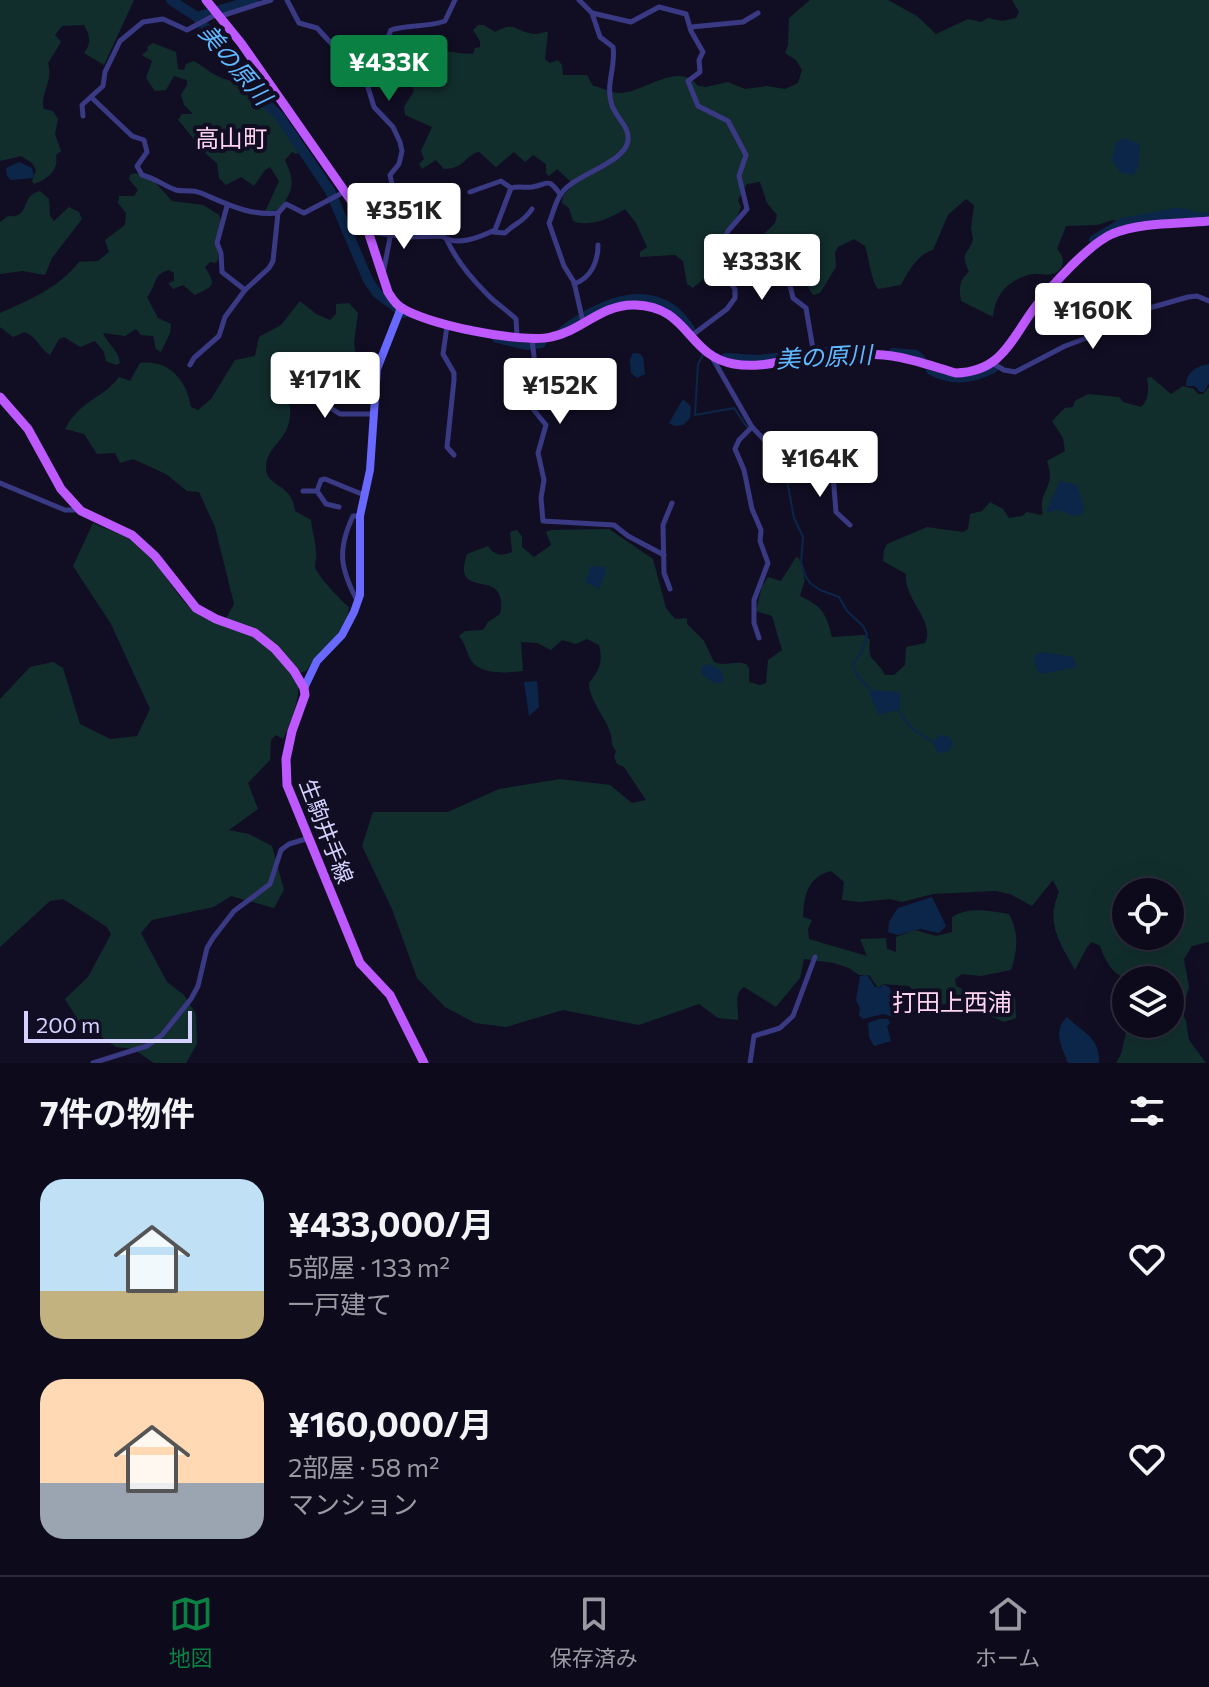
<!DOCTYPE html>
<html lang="ja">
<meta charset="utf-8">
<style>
body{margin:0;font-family:Commissioner,"Noto Sans JP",sans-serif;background:#1b1828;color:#f1f3f6;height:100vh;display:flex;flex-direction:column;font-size:30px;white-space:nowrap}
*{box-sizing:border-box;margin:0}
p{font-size:26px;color:#9a9aa3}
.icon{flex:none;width:44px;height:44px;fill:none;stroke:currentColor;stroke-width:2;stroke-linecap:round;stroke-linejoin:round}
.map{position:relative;height:1063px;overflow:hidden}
.drawer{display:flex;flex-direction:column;background:#0d0a1b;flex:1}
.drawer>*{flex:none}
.fabs{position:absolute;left:1112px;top:878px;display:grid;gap:16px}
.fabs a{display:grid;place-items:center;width:72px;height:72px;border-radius:50%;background:#0d0a1b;box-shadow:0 8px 32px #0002,0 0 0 2px #2d2b3a;font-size:40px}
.scale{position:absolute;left:24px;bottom:20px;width:168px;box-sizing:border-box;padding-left:8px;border:4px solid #d6d2ff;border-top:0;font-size:22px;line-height:28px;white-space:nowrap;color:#d6d2ff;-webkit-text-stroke:6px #110e24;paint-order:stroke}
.price{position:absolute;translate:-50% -68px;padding:0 18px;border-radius:8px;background:#fff;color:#222;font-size:26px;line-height:52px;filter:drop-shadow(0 2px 4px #0008)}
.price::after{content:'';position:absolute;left:50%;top:48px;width:24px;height:18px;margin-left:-12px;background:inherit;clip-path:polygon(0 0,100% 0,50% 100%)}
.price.current{background:#0b8043;color:#fff}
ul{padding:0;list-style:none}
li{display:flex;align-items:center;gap:24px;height:200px;padding:0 40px}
li span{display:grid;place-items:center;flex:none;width:224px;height:160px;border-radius:24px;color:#555}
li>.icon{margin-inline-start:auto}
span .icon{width:96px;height:96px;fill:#fffc;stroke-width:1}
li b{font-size:34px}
h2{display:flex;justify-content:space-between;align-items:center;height:96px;padding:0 40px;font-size:34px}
.menu{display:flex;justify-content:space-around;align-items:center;height:112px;border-top:2px solid #2d2b3a;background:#0d0a1b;font-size:22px;color:#9a9aa3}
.menu a{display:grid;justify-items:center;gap:4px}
.menu .current{color:#0b8043}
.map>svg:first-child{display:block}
.green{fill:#112e2d;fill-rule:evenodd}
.water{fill:#0c264a}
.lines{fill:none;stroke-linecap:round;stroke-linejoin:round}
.stream{stroke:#0c264a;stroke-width:2}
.river{stroke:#0c264a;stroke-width:10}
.street{stroke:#3a3984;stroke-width:5}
.secondary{stroke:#6969ff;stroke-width:8}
.primary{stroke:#bd59ff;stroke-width:9}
.labels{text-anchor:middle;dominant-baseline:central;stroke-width:8;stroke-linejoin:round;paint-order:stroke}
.street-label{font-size:22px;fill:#d6d2ff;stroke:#110e24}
.water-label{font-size:24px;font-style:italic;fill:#60b9ff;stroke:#110e24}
.neighbourhood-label{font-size:24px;fill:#ffd4f0;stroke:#110e24}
</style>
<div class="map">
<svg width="1209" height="1063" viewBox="0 0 1209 1063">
<rect width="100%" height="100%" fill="#110e24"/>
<g class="green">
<path d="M0,0H134L104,65L84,53C92,43 90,36 84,25L62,26L55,35L61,42L48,63C54,81 39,95 44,109L53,111L58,119L55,134L61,151L56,155C59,170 48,179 34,184L32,181L36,170L32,163L21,156L0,161Z"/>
<path d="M810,0H888L917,16L936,34L968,19L981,22L988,18L1002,21L1016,18L1019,12L1012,0H1209V219L1135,223L1113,220L1097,225L1066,226L1057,249C1065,257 1066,270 1052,274C1046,276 1040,273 1033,274C1009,279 995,293 993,317L961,301C959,288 959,280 969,272C959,250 969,256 973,239L971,228L974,205L966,199L948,215L933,250C918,254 908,271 901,285L878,289C871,280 869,258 865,246L854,239L838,247L835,252L836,267L820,293L813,295C808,287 802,279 797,272C790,261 789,245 775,239L765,243L761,237L775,223L777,215L767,203L760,182L747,184L738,200L741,207C734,229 711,244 714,270L693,288L687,284L683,261L675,255L640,257V252L647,247L636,223L625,209C611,218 589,228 573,221L569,208L562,203L563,196L571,187L570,181L557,169L549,176L546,173V164L533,155L525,162L514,152L496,167L479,152C463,156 467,168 444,169L436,160L422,169L419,164L424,159L421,151L432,127L405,115L404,107L414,91L411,83L421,77L425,66L416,53L422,43L430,51C446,50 458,54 473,54L475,48L480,47V41L473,30L478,25H484L495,32C516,20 515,32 534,34C539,34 543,32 548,32L545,59L550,63L558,60L562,65L563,75H587L593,86C602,87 610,93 619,93C645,93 678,60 698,86L706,87L728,82L745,89L767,86L785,89L798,83L802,70L796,60L785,53L788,45L789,18Z"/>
<path d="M153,43L176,52L178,69L184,70L186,64L194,61C210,71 223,84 242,80L283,122L301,151L296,154L292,152L285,160C295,182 294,189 280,209L265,212L279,181L270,167L265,170L254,186L241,177L226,185L219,178L217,163C201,152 192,135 178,120L182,114H193L184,105L181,95L187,85V80L174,76L166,90L155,91L146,78L152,61L142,55L148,50L147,47Z"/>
<path d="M135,173L153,180L172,201L203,205L219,215L221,222L218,259L216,263L210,262L205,267C216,286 215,285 195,295L183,285L173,289L168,283L174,281V273L169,270C152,274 157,286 147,297L158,318L171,324L170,333L161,352L156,349L153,336L141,335L136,329L125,336L103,333C108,345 118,349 120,363L116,365L106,361L104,352L95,341L80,347L64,337L59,339L50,355C40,349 36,336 25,332L13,337L0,327V313C29,300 59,288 79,262L98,261L109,252L105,240L125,225L126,213L118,203L119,196H134L138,190L129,179L130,175Z"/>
<path d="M40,191L49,199L50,216L54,221L69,207L79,212L82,219L52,258L45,275L23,271L0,274V222L8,216C31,219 20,195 40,191Z"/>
<path d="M300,301L316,314L330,320L336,314V304L349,303L358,313L354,343L356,357L349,354L335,373L314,369L307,372L298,356L291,359L293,371L274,388L279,398L290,405C293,442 267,442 266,467C265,488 292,482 295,511L311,520C312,531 316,542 316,553C317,558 315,562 315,567C316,574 342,602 349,607C348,631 320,652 306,671L300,673C299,697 294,718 283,739L276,735L271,740L270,760L248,783L258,809L229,830L249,834L272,846L284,890L274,908L231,896L214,907L152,920L141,933L167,982L184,995L196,1014L197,1044L186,1063H154L133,1049L116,1047L78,1020L65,999L88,977L111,934L107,927L63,899L50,901L0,947V699L30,667L53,662L63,668L80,724L110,739L137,736L150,709L111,624L73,566L93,523C106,529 122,534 134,542C167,563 181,623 224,622L234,604L215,527L199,492L187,491L166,474L133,459L120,463L115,453L97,454L84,434L65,429C81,399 103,399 119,377L130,381L140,363C168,359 187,380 191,407L198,410L211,399L235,360L255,356L259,337L281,325Z"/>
<path d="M1151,377L1171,394L1183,386L1194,389L1198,394H1203L1209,387V942L1192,946L1184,959L1189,987L1182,1011L1186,1021L1189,1040L1206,1063H1116L1121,1054L1128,1024H1170V980C1133,980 1114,987 1100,946L1092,942L1087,947L1075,970C1060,943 1045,923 1059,892L1053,880L1032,906L1010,894L995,891L933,894L902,902L890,899L860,902L842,900L844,882L831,871C808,877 804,894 803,917L812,920L808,929L809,939L867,956L860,939L886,938L887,949L896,952V937L915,930L936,936L952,932V917C969,906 990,911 1009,914C1019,932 1018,950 1011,970L981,976L962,974L955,979L956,986C974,996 995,994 1015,997L1016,1018L1004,1022L958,1001L914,1011L917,995L909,986L883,984L878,988L869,975H859L849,968L834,963L804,959L800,978L776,1007L744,987C733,994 739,1008 738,1020L718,1018L699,1004L639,1025L563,1010L506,1027L475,1023L445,1007L417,978L392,909L362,846L373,812H448L499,789L560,779L610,785L632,803L646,800L624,767L617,764L614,757L616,751C610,744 613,740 610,732C605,716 589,700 589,683C600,670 603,661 599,645L587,639L576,644L562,640L551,650L537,643L521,642L523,671C505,673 475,676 468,654C465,646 465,644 459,636L465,631L483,630L488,622L500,614C510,563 450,604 467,554L488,546C495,556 501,556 512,552L510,532L517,530L522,537V547L534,557L551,545L546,532L551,530L609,529L653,559L666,608L675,619L687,618V624L704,641L714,662C726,667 735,660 746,664L749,668V682L760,685L766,683L768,660L782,650L772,616L756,611L762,586L768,577L781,581L796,557L799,558L805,580L800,596C823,607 826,613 832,637L865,635L870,640C867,664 876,657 885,675H894L905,665L906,647L925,643C936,621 903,599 906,574L883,561L884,550L887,544L927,527L963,532L968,529L970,514L982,511L990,502L1003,509L1009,518L1022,516L1027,512L1041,515L1043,513C1037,491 1057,488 1047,461L1065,451L1063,438L1052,421L1065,408L1073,407L1075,401L1088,394L1119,397L1123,402L1141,407C1149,400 1149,388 1147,378ZM1126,892H1170V936H1126Z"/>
</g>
<g class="water">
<polygon points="1123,138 1140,144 1138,168 1133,175 1120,172 1112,160 1116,143"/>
<polygon points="19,162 32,168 34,178 11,180 7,176 6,168"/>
<polygon points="633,353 640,354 643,357 645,374 637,378 631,373 630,360"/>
<path d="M1209,364V383L1204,392H1200L1195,386H1186C1186,372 1197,366 1209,364Z"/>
<polygon points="683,399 691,407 690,418 683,425 675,426 669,423"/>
<polygon points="1060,481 1077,485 1084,507 1082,514 1073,516 1059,510 1046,512"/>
<polygon points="591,566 605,567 606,572 599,589 585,582"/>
<polygon points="1042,652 1073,657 1077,667 1041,674 1036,668 1034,656"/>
<polygon points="707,664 721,670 724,679 721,683 714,683 702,674 701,668"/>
<polygon points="537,681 539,707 529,716 524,682"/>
<polygon points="872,690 900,692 900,709 879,715 869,693"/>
<circle cx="943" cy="744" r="9"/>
<polygon points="932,897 946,926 939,933 920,929 898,935 888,932 889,922 898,908"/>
<polygon points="867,975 875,987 880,988 883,984 889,987 897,1005 894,1017 883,1014 863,1019 859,1015 860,1008 856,1000 860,976"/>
<path d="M1067,1017C1083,1033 1100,1037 1099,1063H1068C1062,1046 1052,1032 1067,1017Z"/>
<polygon points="879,1019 888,1019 890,1023 887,1026 891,1041 874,1046 869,1037 868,1023"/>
</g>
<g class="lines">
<g class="stream">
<polyline points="704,353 698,364 695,415 734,408 749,430"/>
<polyline points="784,464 794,518 803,537 801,563 805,575 810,583 820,590 839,597 847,611 863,626 867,634 863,649 853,664 856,674 872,692"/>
<polyline points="897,708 911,728 936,744"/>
</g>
<g class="river">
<polyline points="171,0 197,17 253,90 280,117 330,191 368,280 377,293 404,313"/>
<polyline points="197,17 254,0"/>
<polyline points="1094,240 1122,223 1176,213 1186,214 1197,218 1207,217"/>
<path d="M563,331C593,309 637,284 673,310C679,314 685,323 690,329"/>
<polyline points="497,338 527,345 541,343"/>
<polyline points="893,353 916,355 921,360"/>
<polyline points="726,358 758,360 833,351"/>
<path d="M931,370C952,382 972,379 993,368"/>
</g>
<g class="street">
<polyline points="287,0 299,23 317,28 366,81 374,107 393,127 400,142 402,151 399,164 390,175 394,193 394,217 383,274"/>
<path d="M579,0L592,13L600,37L613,47C616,66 606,83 611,102C614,117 630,125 628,141C624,164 574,174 561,194C555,202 553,214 549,223L564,266L574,282L583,322"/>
<polyline points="592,13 631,22 659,7 686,14 691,31 703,52 699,60 700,72 688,81 698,106 728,121 746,155 739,176 747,209 728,231 715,263 735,289 735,298 727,309 691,336"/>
<polyline points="221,16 271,0"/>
<polyline points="691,27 743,22 758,13"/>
<path d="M391,48L388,37L391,30C409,24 424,28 445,21L455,0"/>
<path d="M91,97L132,136L144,140L147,152L137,166L142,175C155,178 166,187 176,190C184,192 192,189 201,193C227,204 249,216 278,213"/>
<polyline points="83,116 82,105 103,86 105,72 120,41 143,22 163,19 187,30 217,14"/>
<polyline points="470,192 501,181 511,188"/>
<polyline points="436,200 436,219 442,236"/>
<polyline points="227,206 217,243 221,253 222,272 245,290"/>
<path d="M370,232L407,237L442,236C457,247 480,237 495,230L511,188C518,186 525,188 532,187C549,184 547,177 560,194"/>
<path d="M493,232L505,233C516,222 523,223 532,209"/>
<path d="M447,240C456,260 471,278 486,293C495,303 507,310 516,319L517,336"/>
<polyline points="761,283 764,288 779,280 790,285 793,298 806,308 814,355"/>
<path d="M574,284C591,278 598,262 598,245"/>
<polyline points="447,326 443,354 454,373 454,380 447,447 454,455"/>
<polyline points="532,340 536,372 528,403 546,425 538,453 544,480 541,498 543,521 614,525 628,536 664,555"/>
<polyline points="713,359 752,427 789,466 824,464 833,475 836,512 850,525"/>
<polyline points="992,363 1004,370 1015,372 1065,346 1127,323 1146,309 1188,297 1197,296 1209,301"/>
<polyline points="190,365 194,358 219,336 225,317 245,290 269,268 273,261 278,213 286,204 304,213 344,192"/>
<polyline points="306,392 308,400 323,403 340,414 374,414"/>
<polyline points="752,427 739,440 735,449 744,470 752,509 761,530 760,541 768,563 754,600 754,623 759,638"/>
<polyline points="0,483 65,510 80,510"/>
<polyline points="303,491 317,491 321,480 325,479 364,495"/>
<polyline points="317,491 326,504 339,507"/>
<polyline points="670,589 664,573 663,525 672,503"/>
<path d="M358,602C340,569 337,550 353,516H359"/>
<polyline points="93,1063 147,1046 162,1035 191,999 198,986 207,948 213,938 234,911 270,884 281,850 289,844 309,838"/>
<polyline points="750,1063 754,1036 780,1028 793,1016 815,957"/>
</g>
<polyline class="secondary" points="304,688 317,661 342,635 354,612 360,595 360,516 370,470 377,369 401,308"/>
<g class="primary">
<path d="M206,0L241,43L364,219L388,292C391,297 394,302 399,306C422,324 523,344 551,337C582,331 601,304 635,305C689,306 687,356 734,364C761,369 787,359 813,356C837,354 867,353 892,356C913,359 935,367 956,373C1003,372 1012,337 1036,306C1053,284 1088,245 1112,234C1141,222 1178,224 1209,221"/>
<polyline points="0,397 28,429 61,489 81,511 132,535 155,556 196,608 216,619 255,633 275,649 294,671 304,688 305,695 292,731 286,759 287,785 360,963 390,995 424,1063"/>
</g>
</g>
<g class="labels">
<g class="street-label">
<text transform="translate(327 831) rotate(69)">生駒井手線</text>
</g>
<g class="water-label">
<text transform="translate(236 64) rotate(50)">美の原川</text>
<text transform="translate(824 356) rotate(-3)">美の原川</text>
</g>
<g class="neighbourhood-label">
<text x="231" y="137">高山町</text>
<text x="952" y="1001">打田上西浦</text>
</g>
</g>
</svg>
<div class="fabs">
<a><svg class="icon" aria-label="locate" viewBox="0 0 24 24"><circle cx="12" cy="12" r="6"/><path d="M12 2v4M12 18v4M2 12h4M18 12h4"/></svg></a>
<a><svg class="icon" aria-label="layers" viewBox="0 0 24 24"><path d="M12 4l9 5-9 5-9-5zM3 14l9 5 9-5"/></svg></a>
</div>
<div class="scale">200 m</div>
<b class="price current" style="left:389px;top:103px">¥433K</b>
<b class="price" style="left:404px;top:251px">¥351K</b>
<b class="price" style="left:762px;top:302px">¥333K</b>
<b class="price" style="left:1093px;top:351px">¥160K</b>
<b class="price" style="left:325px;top:420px">¥171K</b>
<b class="price" style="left:560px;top:426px">¥152K</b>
<b class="price" style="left:820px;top:499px">¥164K</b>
</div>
<section class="drawer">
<h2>7件の物件<svg class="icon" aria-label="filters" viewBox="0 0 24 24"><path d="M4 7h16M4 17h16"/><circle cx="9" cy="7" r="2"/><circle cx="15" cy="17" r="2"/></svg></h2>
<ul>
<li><span style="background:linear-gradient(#bfe0f5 70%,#c2b280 0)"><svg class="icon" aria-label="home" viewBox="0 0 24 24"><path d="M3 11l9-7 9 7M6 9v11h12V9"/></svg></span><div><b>¥433,000/月</b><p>5部屋 · 133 m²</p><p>一戸建て</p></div><svg class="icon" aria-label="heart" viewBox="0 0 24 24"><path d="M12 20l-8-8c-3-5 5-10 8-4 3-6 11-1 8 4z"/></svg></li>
<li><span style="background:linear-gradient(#ffd9b3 65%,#9aa5b1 0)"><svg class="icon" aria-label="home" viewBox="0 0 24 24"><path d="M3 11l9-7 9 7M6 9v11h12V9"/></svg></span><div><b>¥160,000/月</b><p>2部屋 · 58 m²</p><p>マンション</p></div><svg class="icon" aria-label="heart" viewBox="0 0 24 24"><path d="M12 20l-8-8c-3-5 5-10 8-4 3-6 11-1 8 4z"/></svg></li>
</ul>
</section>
<nav class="menu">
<a class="current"><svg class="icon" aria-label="map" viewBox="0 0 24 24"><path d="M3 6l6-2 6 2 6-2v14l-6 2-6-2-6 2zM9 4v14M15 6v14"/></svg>地図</a>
<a><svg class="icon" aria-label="saved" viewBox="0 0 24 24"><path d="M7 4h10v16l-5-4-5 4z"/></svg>保存済み</a>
<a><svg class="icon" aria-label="home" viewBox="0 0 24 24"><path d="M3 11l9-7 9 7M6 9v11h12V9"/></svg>ホーム</a>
</nav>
